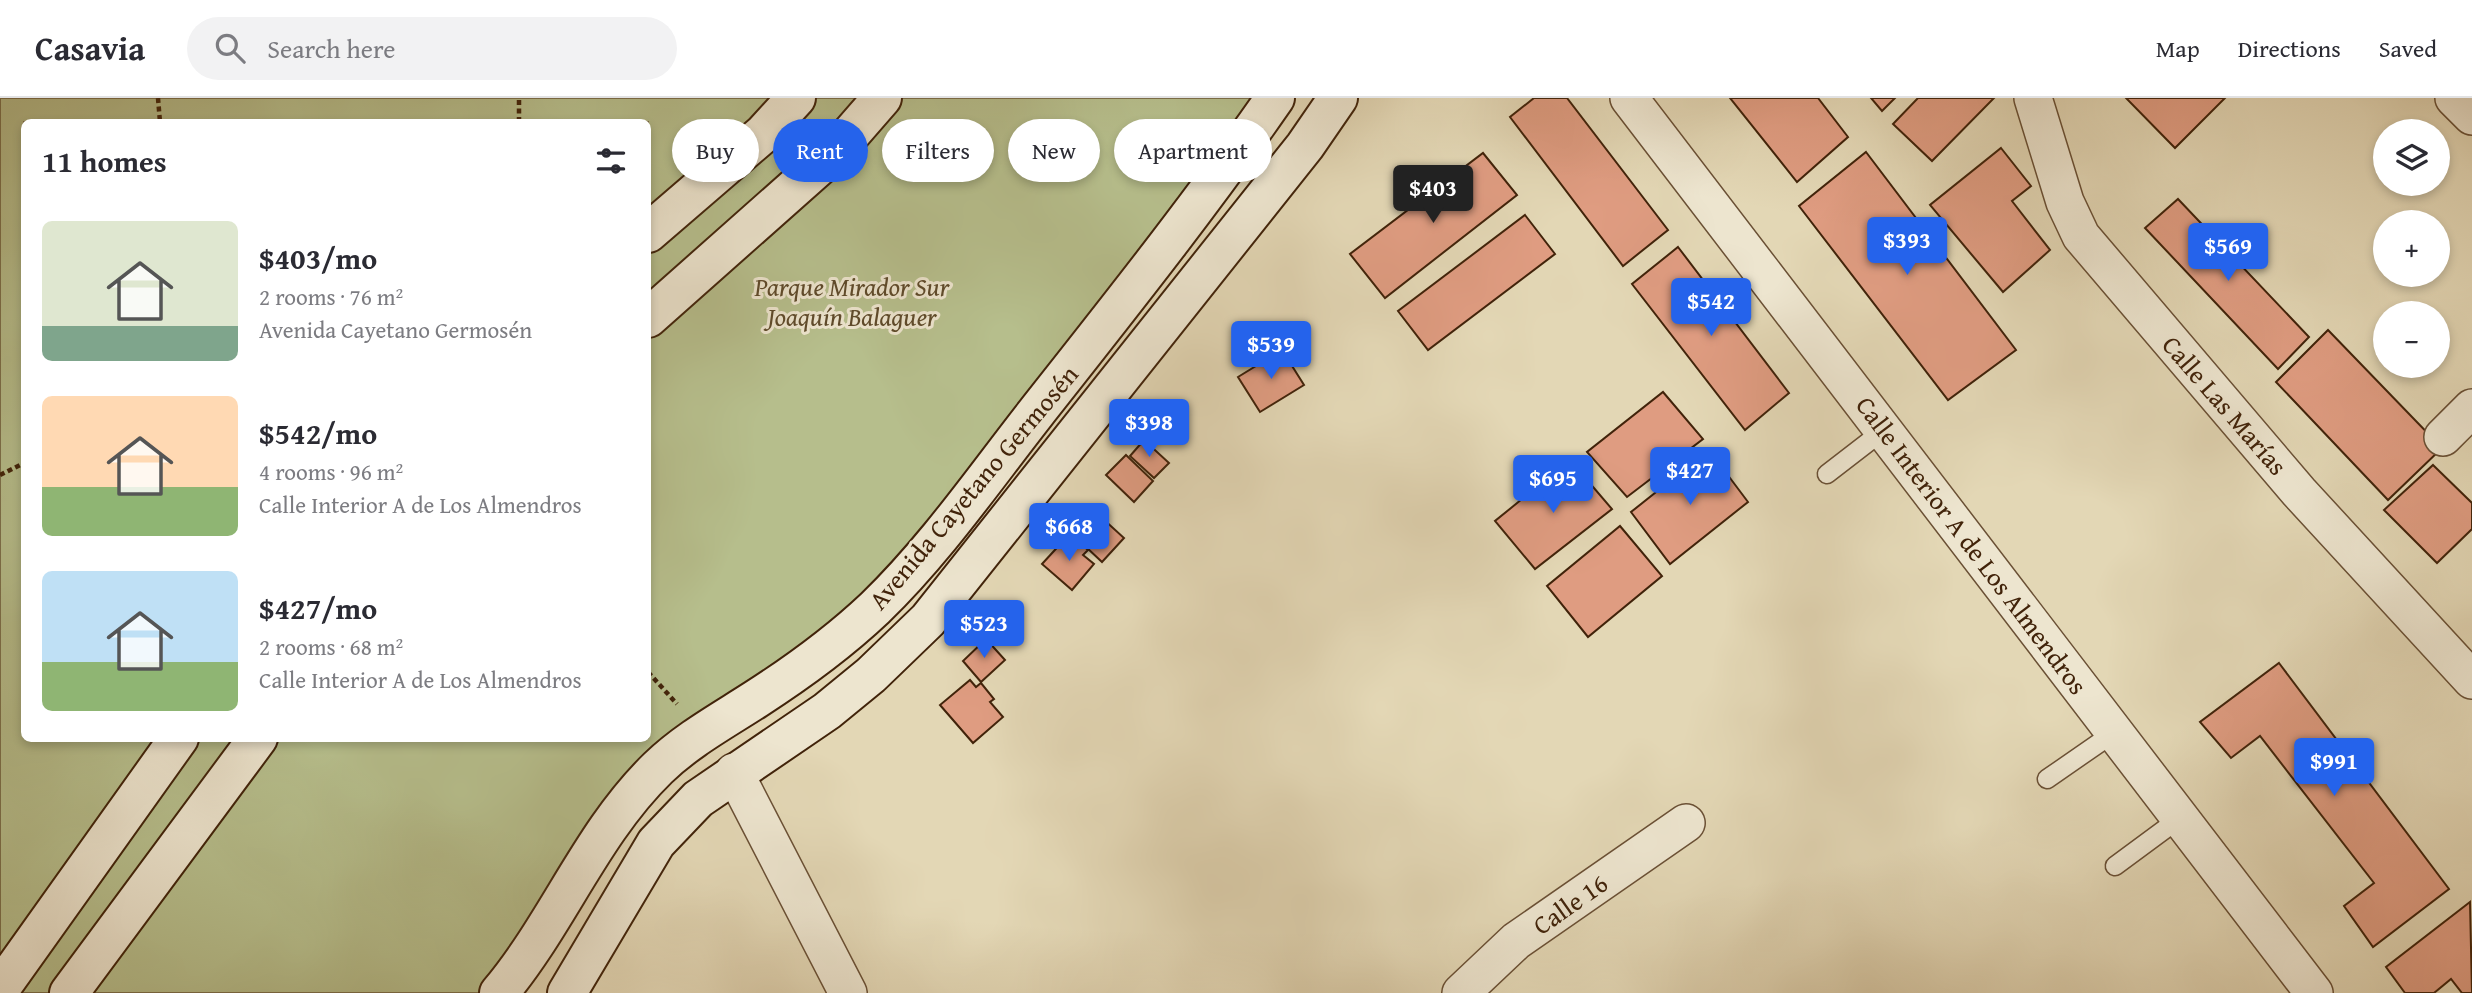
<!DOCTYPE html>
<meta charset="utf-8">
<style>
body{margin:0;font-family:"Gentium Book Plus",serif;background:#f2f2f3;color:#2b2b33;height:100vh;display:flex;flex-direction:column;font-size:26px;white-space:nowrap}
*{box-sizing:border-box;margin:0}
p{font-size:23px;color:#7c7c81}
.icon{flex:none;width:38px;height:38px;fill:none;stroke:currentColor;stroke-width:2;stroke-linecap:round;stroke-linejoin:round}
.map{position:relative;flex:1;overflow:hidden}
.side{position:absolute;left:21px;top:21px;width:630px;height:623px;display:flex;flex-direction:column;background:#fff;border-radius:10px;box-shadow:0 4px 10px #0003}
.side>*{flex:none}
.guide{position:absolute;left:672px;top:21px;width:665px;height:63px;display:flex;gap:14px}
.controls{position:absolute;left:2373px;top:21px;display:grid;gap:14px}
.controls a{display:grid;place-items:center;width:77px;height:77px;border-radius:50%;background:#fff;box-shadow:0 4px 10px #0003;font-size:35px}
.price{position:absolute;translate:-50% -60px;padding:0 16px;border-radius:7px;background:#2563eb;color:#fff;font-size:23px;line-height:46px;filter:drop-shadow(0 2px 4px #0008)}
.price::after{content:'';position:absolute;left:50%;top:42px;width:21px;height:16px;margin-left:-10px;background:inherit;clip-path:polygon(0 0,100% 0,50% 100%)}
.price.active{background:#222;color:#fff}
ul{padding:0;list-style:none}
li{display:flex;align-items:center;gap:21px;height:175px;padding:0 21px}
li span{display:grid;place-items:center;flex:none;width:196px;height:140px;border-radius:10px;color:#555}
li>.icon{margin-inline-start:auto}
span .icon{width:84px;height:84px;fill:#fffc;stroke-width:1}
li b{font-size:30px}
h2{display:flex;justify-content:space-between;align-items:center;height:84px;padding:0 21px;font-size:30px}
.pill{padding:0 24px;border-radius:32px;background:#fff;box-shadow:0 4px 10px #0003;font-size:24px;line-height:63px}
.pill.active{background:#2563eb;color:#fff}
header{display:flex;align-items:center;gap:42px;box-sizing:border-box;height:98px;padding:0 35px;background:#fff;border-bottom:2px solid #e1e1e2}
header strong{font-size:33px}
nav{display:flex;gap:38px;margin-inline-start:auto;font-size:24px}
.search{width:490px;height:63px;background:#f2f2f3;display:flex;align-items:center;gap:18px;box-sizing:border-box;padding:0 24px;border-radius:38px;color:#7c7c81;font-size:26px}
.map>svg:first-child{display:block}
.green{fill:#b6be8c;stroke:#7c704b;stroke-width:2;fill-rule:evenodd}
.building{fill:#df9c81;stroke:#41230a;stroke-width:2}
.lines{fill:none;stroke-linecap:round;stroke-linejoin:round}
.lane-casing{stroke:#6a5035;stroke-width:21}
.street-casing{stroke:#6a5035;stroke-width:40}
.secondary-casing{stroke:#41230a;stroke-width:42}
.path{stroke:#41230a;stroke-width:4.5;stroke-dasharray:5 3.5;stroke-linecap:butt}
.lane{stroke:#ede5cf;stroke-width:18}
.street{stroke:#ede5cf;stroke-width:37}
.secondary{stroke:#ede5cf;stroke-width:38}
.labels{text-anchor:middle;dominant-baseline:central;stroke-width:6;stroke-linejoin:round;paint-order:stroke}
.park-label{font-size:26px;font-style:italic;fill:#5e4a2a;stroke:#ede5cf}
.street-label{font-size:26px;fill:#41230a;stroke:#ede5cf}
</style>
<header>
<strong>Casavia</strong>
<div class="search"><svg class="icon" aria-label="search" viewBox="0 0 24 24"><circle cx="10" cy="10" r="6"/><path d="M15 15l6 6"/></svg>Search here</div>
<nav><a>Map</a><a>Directions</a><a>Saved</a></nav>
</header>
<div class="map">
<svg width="2472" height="895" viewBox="0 0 2472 895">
<rect width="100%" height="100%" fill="#e3d7b5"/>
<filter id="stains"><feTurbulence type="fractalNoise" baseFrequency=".00286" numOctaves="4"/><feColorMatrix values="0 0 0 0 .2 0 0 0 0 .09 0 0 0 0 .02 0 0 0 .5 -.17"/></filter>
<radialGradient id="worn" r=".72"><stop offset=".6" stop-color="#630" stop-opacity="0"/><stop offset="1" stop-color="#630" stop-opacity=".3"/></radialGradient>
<path class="green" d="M0,0H1258L884,495L684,631L482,895H0ZM24,24H648V640H24Z"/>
<g class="building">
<polygon points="1534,0 1567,0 1668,132 1623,168 1510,19"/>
<polygon points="1730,0 1818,0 1848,39 1797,84"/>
<polygon points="1871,0 1895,0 1882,13"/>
<polygon points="1918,0 1994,0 1932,63 1893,26"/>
<polygon points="2126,0 2225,0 2175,50"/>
<polygon points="2001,50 2031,88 2012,103 2050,152 2003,194 1930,107"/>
<polygon points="1866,54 2016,252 1948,302 1799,108"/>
<polygon points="1483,55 1517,97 1385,200 1350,156"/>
<polygon points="2178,101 2309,239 2278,271 2145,130"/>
<polygon points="1525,117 1555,156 1428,252 1398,213"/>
<polygon points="1678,149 1789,295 1745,332 1632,186"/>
<polygon points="2328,232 2442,350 2388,402 2276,284"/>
<polygon points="1282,252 1304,287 1260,314 1238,279"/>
<polygon points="1663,294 1703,341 1627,399 1587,354"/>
<polygon points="1144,342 1169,365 1154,380 1130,358"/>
<polygon points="1709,352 1748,404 1670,466 1631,414"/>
<polygon points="1126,357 1153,383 1134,404 1106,377"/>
<polygon points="1570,362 1612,411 1535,471 1495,423"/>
<polygon points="2433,367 2472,405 2472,431 2437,465 2384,412"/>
<polygon points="1090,409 1124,440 1102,464 1068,432"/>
<polygon points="1620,428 1662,478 1588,539 1547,488"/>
<polygon points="1065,441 1071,446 1075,441 1088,452 1083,457 1094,466 1072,492 1042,466"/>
<polygon points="986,541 1005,562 981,584 963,563"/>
<polygon points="2279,565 2449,791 2373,849 2344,808 2374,785 2260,638 2231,660 2200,624"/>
<polygon points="970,582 976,589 981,585 994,601 990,604 1003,619 973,645 940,607"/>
<polygon points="2470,804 2472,895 2462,895 2451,881 2434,895 2405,895 2386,869"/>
</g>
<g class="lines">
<g class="lane-casing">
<g id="lane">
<polyline points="1827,376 1884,332"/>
<polyline points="2047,681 2115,634"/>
<polyline points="2115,768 2180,720"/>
</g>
</g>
<g class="street-casing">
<g id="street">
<polyline points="1629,0 2314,895"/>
<polyline points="2033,0 2065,104 2081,138 2299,394 2472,582"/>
<polyline points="2454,0 2472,18"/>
<polyline points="2443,339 2472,310"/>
<polyline points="734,674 848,895"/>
<polyline points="1461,895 1516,843 1686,725"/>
</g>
</g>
<g class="secondary-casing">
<g id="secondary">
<polyline points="648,135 763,36 796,0"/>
<polyline points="648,220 835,54 882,0"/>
<polyline points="0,891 179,640"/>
<polyline points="69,895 258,640"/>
<path d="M499,895C558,825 591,735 658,670C687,642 722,623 756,601C798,574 839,544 875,510C935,452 984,381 1035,316C1117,212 1200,108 1275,0"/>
<polyline points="567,895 656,745 698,701 827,613 871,577 928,522 1305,48 1338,0"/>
</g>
</g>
<g class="path">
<polyline points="158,0 160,24"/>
<polyline points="519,24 519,0"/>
<polyline points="0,377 24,365"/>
<polyline points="648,574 677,606"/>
</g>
<use href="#lane" class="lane"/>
<use href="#street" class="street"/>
<use href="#secondary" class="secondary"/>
</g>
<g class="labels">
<g class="park-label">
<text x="852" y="188">Parque Mirador Sur<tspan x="852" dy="30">Joaquín Balaguer</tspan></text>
</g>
<g class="street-label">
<text transform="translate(2225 307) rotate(49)">Calle Las Marías</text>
<text transform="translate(973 389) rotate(-50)">Avenida Cayetano Germosén</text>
<text transform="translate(1972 447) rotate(53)">Calle Interior A de Los Almendros</text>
<text transform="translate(1570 806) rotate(-35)">Calle 16</text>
</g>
</g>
<rect width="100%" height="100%" filter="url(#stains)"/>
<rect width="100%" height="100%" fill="url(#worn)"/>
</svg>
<div class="controls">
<a><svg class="icon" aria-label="layers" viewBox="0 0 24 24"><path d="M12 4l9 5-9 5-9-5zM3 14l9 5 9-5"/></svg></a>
<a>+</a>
<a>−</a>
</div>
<b class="price active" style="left:1433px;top:127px">$403</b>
<b class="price" style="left:1907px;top:179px">$393</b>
<b class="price" style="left:2228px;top:185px">$569</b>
<b class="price" style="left:1711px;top:240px">$542</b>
<b class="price" style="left:1271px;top:283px">$539</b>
<b class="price" style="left:1149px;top:361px">$398</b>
<b class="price" style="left:1690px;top:409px">$427</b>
<b class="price" style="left:1553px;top:417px">$695</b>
<b class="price" style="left:1069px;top:465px">$668</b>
<b class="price" style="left:984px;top:562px">$523</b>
<b class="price" style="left:2334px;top:700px">$991</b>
<div class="guide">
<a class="pill">Buy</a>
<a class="pill active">Rent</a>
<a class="pill">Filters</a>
<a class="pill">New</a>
<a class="pill">Apartment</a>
</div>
<section class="side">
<h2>11 homes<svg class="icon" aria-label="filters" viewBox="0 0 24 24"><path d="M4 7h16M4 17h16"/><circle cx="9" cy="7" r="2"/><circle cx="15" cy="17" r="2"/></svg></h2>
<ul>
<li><span style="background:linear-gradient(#dfe7d0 75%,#7fa58c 0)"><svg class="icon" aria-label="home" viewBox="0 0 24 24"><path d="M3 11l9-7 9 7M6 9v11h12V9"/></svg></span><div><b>$403/mo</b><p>2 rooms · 76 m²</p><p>Avenida Cayetano Germosén</p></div></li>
<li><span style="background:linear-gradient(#ffd9b3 65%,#8fb573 0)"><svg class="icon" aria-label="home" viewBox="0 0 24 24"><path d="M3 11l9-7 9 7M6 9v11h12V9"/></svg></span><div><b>$542/mo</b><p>4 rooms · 96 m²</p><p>Calle Interior A de Los Almendros</p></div></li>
<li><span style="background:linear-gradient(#bfe0f5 65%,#8fb573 0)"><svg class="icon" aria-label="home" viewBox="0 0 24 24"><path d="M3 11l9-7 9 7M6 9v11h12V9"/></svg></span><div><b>$427/mo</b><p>2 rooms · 68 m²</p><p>Calle Interior A de Los Almendros</p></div></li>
</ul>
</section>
</div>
